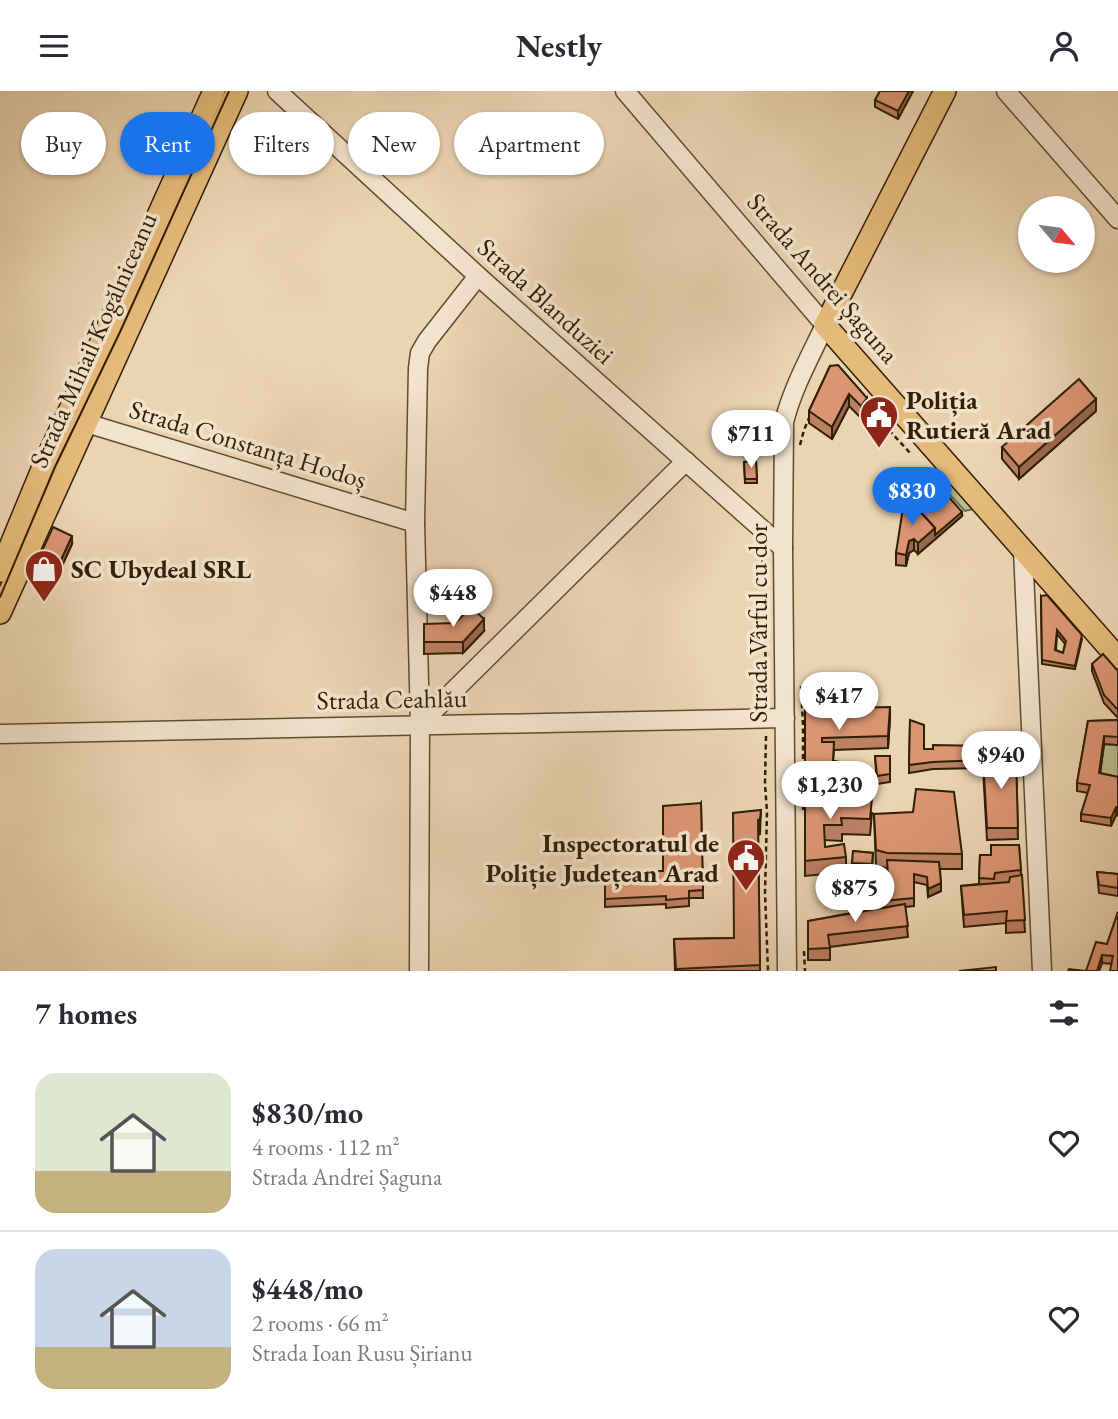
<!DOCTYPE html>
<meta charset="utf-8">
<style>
body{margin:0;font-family:"EB Garamond",serif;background:#f7f7f7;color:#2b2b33;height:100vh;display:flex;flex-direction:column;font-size:26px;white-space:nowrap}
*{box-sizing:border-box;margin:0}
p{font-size:23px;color:#7c7c81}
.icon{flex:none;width:38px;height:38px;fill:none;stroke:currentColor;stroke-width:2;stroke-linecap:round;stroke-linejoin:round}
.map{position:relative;height:880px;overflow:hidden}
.details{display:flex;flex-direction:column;background:#fff;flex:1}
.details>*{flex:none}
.banner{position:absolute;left:21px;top:21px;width:700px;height:63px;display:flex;gap:14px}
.needle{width:46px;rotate:119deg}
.controls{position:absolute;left:1018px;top:105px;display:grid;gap:14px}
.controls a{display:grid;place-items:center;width:77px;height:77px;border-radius:50%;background:#fff;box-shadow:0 2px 5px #0004;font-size:35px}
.price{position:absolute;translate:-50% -60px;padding:0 16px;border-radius:24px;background:#fff;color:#222;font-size:23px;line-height:46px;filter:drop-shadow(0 2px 4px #0008)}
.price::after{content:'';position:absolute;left:50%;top:42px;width:21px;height:16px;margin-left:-10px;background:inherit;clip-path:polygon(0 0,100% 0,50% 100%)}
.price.current{background:#1a73e8;color:#fff}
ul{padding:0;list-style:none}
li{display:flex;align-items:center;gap:21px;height:175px;padding:0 35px}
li+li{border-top:2px solid #e1e1e2}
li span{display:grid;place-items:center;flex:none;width:196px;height:140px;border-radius:21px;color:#555}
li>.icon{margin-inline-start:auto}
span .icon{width:84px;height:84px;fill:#fffc;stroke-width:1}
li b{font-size:30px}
h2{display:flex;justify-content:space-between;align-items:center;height:84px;padding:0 35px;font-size:30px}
.pill{padding:0 24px;border-radius:32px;background:#fff;box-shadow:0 2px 5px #0004;font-size:24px;line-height:63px}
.pill.current{background:#1a73e8;color:#fff}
header{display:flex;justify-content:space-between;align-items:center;height:91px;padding:0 35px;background:#fff;font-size:32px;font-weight:700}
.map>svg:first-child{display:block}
.green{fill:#b9bc8b;stroke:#746e48;stroke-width:2}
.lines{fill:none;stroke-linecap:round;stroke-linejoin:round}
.minor-casing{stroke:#5f4c30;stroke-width:21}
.major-casing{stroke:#301f05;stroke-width:24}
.path{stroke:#301f05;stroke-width:2.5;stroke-dasharray:5 3.5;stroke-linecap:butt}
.minor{stroke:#f2e3cd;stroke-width:18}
.major{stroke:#e6ba79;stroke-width:21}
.tram{stroke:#301f05;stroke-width:2}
.wall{fill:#bc8063;stroke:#301f05;stroke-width:2;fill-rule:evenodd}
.shaded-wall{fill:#996850;stroke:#301f05;stroke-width:2}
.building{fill:#db9573;stroke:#301f05;stroke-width:2;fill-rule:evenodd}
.labels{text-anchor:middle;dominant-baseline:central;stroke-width:7;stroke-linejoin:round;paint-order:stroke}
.street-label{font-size:26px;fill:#301f05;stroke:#f2e3cd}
.poi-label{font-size:26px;font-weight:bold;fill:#301f05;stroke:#f2e3cd;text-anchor:start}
</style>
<header><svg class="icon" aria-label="menu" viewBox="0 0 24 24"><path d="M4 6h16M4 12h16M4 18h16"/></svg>Nestly<svg class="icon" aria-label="person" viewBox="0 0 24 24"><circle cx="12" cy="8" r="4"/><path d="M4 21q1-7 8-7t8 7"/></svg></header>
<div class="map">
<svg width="1118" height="880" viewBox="0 0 1118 880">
<rect width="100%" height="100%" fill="#ebd4b2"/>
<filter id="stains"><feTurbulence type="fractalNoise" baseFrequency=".00286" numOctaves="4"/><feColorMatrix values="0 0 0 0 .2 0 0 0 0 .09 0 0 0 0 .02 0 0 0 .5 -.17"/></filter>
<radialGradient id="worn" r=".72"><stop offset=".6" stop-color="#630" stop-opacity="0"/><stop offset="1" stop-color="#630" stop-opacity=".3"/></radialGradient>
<g class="green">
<polygon points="942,383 974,418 965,420 938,391"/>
<polygon points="1104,653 1118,654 1118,694 1099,690"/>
</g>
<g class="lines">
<g class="minor-casing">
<g id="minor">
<polyline points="277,0 478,185 783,457"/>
<path d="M625,0L825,234C810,266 793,296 784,331L783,457L787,880"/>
<polyline points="1006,0 1118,128"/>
<polyline points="73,328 415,432"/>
<polyline points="1023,459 1042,880"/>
<polyline points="420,633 686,370"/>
<polyline points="0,643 785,627"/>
<polyline points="419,880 420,633 415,432 418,277 420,262 427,250 478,185"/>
</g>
</g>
<g class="major-casing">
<g id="major">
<polyline points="945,0 825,234 1118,567"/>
<polyline points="0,480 45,371 87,282 214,0"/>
<polyline points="0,522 237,0"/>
</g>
</g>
<g class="path">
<polyline points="866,314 911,363"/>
<polyline points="800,354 804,339 809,327"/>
<polyline points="762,459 767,610"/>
<polyline points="801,595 803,634 803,721"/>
<polyline points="766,645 765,693 767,721 765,802 768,880"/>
<polyline points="804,860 805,880"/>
</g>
<use href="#minor" class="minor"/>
<use href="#major" class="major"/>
<polyline class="tram" points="0,506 55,376 120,241 229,0"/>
</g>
<g class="wall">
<polygon points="880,0 913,0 898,28 875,16 875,9"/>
<polygon points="830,275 867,318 861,327 849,315 832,348 809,332 809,320"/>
<polygon points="1096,320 1019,388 1002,368 1002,356"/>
<polygon points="756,370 757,392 745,392 744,371"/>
<polygon points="909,408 962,425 918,463 914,459 909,462 906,475 896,474 896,462"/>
<polygon points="72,453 61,477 42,468 42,460"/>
<path d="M1041,505L1082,548L1075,578L1042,573ZM1057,543L1065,553L1063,562L1056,559Z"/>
<polygon points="424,533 484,540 463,562 424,563"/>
<polygon points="1092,573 1118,580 1118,627 1104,612 1092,580"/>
<polygon points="805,618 890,627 888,657 834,659 833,670 840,671 840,691 805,692"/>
<polygon points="910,629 924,658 986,662 986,666 1016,666 1018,748 987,749 983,677 933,678 909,682"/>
<polygon points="1118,629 1118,654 1104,653 1100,682 1118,686 1118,725 1116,724 1111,735 1081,730 1081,723 1088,702 1077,700 1077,692 1088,630"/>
<polygon points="875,665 890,665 890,691 877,693"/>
<polygon points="805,703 836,707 872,722 870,744 842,743 842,750 824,749 825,756 846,766 846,781 805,785"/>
<polygon points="701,712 703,807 689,807 689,815 666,817 666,813 605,816 605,781 663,780"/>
<polygon points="761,719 760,743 758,744 760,880 675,880 674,848 734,847"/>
<polygon points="874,723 962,763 962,778 940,778 941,800 928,806 927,794 914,791 914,815 905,816 908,846 830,856 830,869 808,869 808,830 883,816 883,810 888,788 887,777 876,775"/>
<polygon points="1019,754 1025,841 1006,842 1006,832 964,836 961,795 979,793 980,764 991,764"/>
<polygon points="853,760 873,762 872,781 852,780"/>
<polygon points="1097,781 1118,783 1118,805 1099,802"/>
<polygon points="1118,821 1118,880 1112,873 1102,872 1099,880 1068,880 1086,880 1107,853"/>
</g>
<g class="shaded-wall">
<polygon points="909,0 913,0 898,28 898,20"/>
<polygon points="849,303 849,315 832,348 832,336"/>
<polygon points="867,307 867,318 861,327 861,315"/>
<polygon points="1096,308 1096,320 1019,388 1019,376"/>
<polygon points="962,421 962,425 918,463 918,452 935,437"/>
<polygon points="72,445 72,453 61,477 61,469"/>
<polygon points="914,448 914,459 909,462 906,475 906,464 909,450"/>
<polygon points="484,528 484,540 463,562 463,551"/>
<polygon points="890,616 890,627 888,657 888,645"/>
<polygon points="1104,645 1104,653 1099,690 1099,682"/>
<polygon points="1116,716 1116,724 1111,735 1111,727"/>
<polygon points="760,728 760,743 758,744 758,729"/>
<polygon points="941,792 941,800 928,806 928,798"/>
<polygon points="1102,864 1102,872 1099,880 1097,880"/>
</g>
<g class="building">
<polygon points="880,0 909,0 898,20 875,9"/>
<polygon points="838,274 867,307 861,315 849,303 832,336 809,320 830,275"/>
<polygon points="1079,288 1096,308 1019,376 1002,356"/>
<polygon points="756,370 757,388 745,388 744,371"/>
<polygon points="932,387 962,421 935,444 935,437 909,408"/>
<polygon points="905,404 935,437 918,452 914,448 909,450 906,464 896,462"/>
<polygon points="53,436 72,445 61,469 42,460"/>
<path d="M1047,504L1082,544L1075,575L1042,569L1041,505ZM1057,539L1066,550L1063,562L1055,559Z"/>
<polygon points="471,516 484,528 463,551 424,551 424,533 455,532"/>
<polygon points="1103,563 1118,580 1118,619 1104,604 1092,573"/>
<polygon points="890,616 888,645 822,647 822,651 834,651 833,670 840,671 840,680 805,680 805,618"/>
<polygon points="910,629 924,634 924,658 933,658 933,654 986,655 983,669 933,671 909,674"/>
<polygon points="1118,629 1118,646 1104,645 1099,682 1118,686 1118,717 1116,716 1111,727 1081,723 1090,694 1077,692 1088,630"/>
<polygon points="994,662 1016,666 1018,737 987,737 983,667"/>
<polygon points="875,665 890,665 890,683 877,685"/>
<polygon points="916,698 954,701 962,763 887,762 876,759 874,723 913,721"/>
<polygon points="836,700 836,707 872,707 870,728 841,727 842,734 824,734 825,756 844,753 846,766 805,770 805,703"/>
<polygon points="701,712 703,799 689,800 689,807 666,809 666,805 605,808 605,781 663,780 663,715"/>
<polygon points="761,719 760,728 758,729 760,874 676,878 674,848 734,847 733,722"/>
<polygon points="991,754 1019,754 1021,779 995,782 994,788 979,787 980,764 991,764"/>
<polygon points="853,760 873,762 872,773 852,772"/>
<polygon points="887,769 939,771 941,792 928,798 927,786 914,783 914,807 883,810 888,785"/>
<polygon points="1097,781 1118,783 1118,797 1099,794"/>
<polygon points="1022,784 1025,829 1006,830 1007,820 964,824 961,795 1009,791 1010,786"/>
<polygon points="905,813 908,835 828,844 830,857 808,858 808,830"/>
<polygon points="1118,821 1118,880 1110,880 1113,865 1102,864 1097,880 1068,880 1069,878 1086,880 1096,851 1107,853"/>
<polygon points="996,876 996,880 959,880"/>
</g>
<defs>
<g id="civic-pin" transform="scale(2.0125)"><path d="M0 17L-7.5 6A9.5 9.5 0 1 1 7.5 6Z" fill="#8f2418" stroke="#f2e3cd"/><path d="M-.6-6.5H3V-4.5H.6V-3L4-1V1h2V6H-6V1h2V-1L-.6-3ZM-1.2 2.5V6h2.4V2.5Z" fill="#fff"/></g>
<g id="shop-pin" transform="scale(2.0125)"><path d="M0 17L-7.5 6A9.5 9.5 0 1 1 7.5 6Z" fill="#8f2418" stroke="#f2e3cd"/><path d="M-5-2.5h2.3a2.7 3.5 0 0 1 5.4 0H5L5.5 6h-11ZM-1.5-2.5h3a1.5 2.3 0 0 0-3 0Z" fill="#fff"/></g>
</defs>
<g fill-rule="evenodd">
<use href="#civic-pin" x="879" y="324"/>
<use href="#shop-pin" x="44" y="478"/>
<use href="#civic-pin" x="746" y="767"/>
</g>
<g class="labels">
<g class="street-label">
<text transform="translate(823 187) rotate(49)">Strada Andrei Șaguna</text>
<text transform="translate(546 210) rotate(42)">Strada Blanduziei</text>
<text transform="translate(93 249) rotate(-66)">Strada Mihail Kogălniceanu</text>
<text transform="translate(248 353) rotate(17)">Strada Constanța Hodoș</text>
<text transform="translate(758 532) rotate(-90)">Strada Vârful cu dor</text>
<text transform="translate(392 608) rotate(-1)">Strada Ceahlău</text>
</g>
<g class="poi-label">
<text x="906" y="309">Poliția<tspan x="906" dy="30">Rutieră Arad</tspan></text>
<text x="71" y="478">SC Ubydeal SRL</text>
<text x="719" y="752" text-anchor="end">Inspectoratul de<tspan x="719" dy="30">Poliție Județean Arad</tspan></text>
</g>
</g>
<rect width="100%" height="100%" filter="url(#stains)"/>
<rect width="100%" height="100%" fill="url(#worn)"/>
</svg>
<div class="controls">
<a><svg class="needle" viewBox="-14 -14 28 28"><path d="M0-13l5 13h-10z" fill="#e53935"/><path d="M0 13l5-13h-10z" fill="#7c7c81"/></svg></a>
</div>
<b class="price" style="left:751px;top:379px">$711</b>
<b class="price current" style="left:912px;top:436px">$830</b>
<b class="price" style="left:453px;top:538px">$448</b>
<b class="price" style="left:839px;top:641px">$417</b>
<b class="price" style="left:1001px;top:700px">$940</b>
<b class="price" style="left:830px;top:730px">$1,230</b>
<b class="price" style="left:855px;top:833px">$875</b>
<div class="banner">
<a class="pill">Buy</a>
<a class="pill current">Rent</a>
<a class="pill">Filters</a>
<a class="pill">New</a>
<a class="pill">Apartment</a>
</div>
</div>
<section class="details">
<h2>7 homes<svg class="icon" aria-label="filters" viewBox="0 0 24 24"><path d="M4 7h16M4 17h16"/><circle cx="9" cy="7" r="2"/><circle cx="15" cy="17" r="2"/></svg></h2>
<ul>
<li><span style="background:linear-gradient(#dfe7d0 70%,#c2b280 0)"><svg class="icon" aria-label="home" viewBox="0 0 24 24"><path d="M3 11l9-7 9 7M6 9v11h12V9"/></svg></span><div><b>$830/mo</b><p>4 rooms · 112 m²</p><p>Strada Andrei Șaguna</p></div><svg class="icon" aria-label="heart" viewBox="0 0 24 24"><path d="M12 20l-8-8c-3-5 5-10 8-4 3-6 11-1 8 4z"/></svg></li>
<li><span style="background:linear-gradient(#c9d6e8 70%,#c2b280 0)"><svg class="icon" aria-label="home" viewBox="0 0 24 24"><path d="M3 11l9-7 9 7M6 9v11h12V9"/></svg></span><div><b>$448/mo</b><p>2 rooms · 66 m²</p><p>Strada Ioan Rusu Șirianu</p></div><svg class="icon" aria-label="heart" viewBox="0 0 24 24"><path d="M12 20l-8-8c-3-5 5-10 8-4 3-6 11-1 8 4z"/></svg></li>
</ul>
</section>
